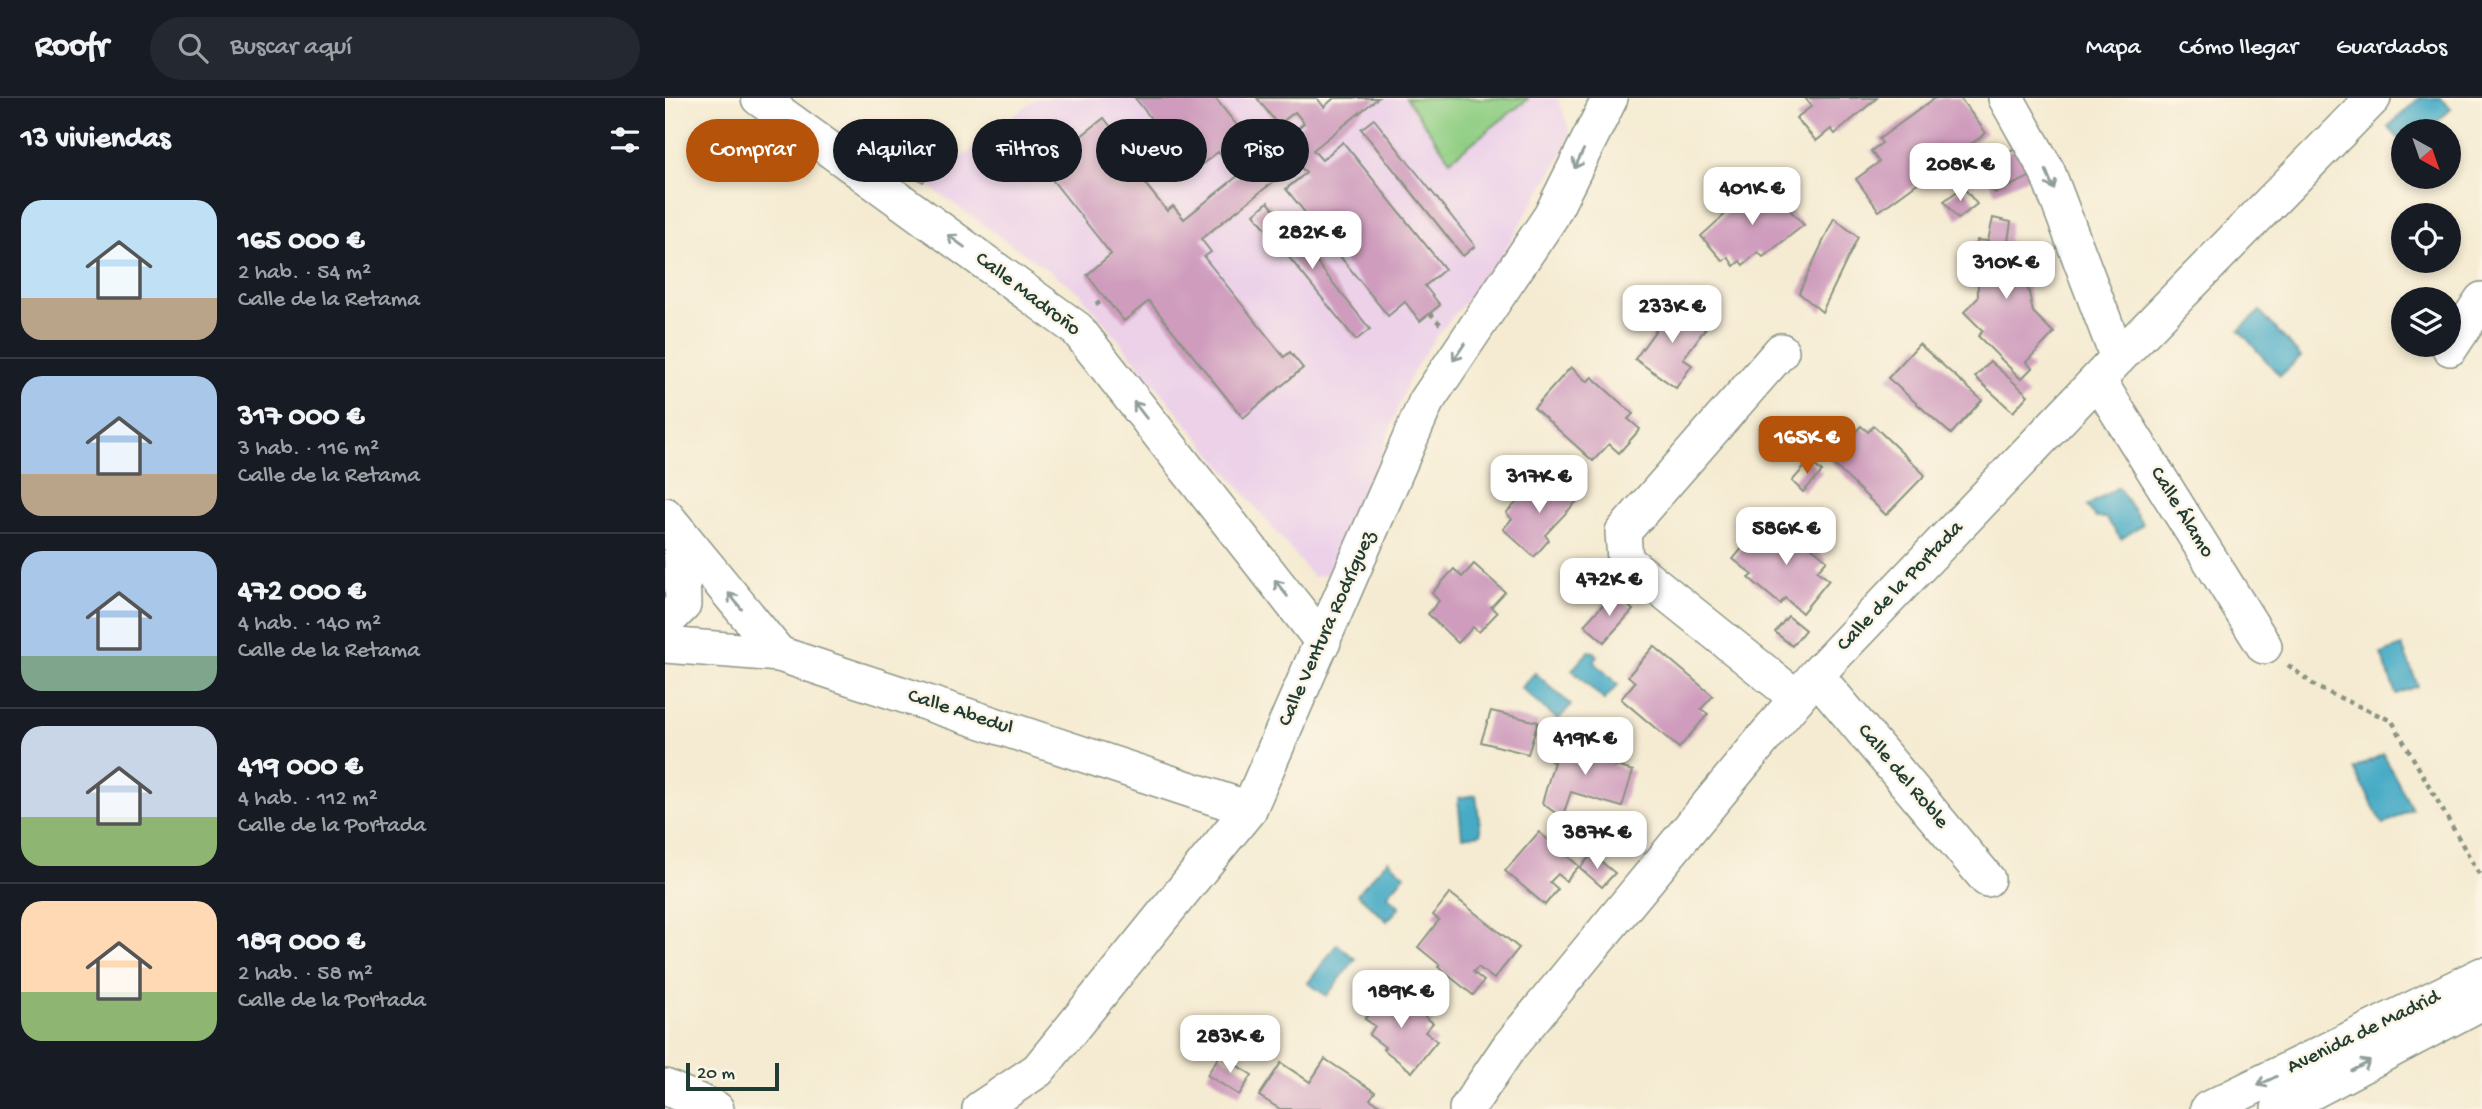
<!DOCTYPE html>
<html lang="es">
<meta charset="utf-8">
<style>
body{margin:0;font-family:"Gochi Hand",sans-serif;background:#242831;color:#f1f3f6;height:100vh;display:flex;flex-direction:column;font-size:26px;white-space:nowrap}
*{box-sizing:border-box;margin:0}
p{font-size:23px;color:#9ea1a6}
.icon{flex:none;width:38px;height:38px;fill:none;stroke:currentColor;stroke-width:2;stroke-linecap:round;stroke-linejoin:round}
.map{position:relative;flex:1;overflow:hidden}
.details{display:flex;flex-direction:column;background:#171b24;width:665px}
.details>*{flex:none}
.top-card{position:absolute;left:21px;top:21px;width:665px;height:63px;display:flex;gap:14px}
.needle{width:46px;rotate:140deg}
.buttons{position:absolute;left:1726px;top:21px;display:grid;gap:14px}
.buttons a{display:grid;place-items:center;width:70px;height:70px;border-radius:50%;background:#171b24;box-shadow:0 4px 10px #0003;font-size:35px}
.scale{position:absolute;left:21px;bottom:18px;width:93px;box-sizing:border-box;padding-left:7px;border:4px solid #1f3d34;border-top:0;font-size:19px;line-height:24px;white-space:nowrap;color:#1f3d34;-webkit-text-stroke:5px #fcf5e5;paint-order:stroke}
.price{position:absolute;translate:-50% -60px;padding:0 16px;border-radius:14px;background:#fff;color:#222;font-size:23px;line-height:46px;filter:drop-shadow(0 2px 4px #0008)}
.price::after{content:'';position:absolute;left:50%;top:42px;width:21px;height:16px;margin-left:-10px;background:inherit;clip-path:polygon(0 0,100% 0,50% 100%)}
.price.current{background:#b45309;color:#fff}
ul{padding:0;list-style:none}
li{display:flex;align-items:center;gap:21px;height:175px;padding:0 21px}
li+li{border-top:2px solid #363941}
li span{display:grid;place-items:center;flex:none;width:196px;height:140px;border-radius:21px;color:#555}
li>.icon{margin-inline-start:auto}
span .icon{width:84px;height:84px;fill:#fffc;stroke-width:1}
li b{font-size:30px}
h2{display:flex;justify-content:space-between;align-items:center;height:84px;padding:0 21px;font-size:30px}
.chip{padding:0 24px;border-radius:32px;background:#171b24;box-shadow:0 4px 10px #0003;font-size:24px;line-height:63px}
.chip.current{background:#b45309;color:#fff}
header{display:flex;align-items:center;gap:42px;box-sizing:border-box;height:98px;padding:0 35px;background:#171b24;border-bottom:2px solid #363941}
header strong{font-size:33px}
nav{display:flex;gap:38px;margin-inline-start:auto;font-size:24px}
.search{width:490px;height:63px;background:#242831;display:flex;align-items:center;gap:18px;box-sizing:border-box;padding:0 24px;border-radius:38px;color:#9ea1a6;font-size:26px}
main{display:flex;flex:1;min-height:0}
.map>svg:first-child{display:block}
.built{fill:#ecd1e9}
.green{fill:#92cf85;stroke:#58865c;stroke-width:2}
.water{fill:#47abc6;stroke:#33747d;stroke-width:2}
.building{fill:#cf9cbd;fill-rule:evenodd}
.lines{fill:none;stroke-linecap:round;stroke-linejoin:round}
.street-casing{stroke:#8a9483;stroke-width:38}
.path{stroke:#8a9483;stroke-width:4.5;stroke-dasharray:5 5;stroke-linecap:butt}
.street{stroke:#fff;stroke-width:35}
.oneway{stroke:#8f9e9a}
.labels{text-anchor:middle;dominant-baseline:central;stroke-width:5;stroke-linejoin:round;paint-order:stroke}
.street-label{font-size:21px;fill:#1f3d34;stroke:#fcf5e5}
</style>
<header>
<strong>Roofr</strong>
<div class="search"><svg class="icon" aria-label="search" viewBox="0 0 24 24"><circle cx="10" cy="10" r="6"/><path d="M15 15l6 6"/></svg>Buscar aquí</div>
<nav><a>Mapa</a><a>Cómo llegar</a><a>Guardados</a></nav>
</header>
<main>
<section class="details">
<h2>13 viviendas<svg class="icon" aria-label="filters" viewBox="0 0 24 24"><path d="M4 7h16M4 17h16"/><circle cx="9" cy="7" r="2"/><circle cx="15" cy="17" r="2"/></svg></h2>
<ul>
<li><span style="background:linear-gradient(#bfe0f5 70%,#b9a48a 0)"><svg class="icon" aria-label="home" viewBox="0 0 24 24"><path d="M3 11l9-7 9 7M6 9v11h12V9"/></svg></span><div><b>165 000 €</b><p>2 hab. · 54 m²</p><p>Calle de la Retama</p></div></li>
<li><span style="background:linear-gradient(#a9c7e8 70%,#b9a48a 0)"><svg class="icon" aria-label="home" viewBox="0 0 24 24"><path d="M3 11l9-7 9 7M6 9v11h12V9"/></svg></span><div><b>317 000 €</b><p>3 hab. · 116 m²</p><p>Calle de la Retama</p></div></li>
<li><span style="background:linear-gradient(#a9c7e8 75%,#7fa58c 0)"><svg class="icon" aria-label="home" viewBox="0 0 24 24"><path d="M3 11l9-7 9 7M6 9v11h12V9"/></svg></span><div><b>472 000 €</b><p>4 hab. · 140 m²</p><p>Calle de la Retama</p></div></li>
<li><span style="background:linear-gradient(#c9d6e8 65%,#8fb573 0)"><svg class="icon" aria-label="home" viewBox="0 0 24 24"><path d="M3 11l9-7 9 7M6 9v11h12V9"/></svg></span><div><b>419 000 €</b><p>4 hab. · 112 m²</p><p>Calle de la Portada</p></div></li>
<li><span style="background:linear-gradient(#ffd9b3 65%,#8fb573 0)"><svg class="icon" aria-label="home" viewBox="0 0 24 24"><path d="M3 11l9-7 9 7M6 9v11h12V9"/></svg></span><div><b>189 000 €</b><p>2 hab. · 58 m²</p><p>Calle de la Portada</p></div></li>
</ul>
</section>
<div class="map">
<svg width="1817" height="1011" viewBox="0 0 1817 1011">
<rect width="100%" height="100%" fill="#fcf5e5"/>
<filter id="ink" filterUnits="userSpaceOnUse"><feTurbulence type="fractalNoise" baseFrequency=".0143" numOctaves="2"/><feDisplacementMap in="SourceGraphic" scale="14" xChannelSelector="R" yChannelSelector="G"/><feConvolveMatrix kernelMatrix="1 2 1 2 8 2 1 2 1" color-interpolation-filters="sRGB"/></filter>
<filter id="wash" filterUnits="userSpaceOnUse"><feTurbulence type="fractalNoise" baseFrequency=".00686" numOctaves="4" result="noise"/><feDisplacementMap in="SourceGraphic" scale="28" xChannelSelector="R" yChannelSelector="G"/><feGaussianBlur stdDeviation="1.57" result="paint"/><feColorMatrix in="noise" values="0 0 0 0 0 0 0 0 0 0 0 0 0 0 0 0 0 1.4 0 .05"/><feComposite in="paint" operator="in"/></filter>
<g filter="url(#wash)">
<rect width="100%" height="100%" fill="#f5ebd2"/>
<polygon class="built" points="371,0 893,0 907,40 832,165 770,240 748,274 739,293 677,464 662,476 648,479 414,194 262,87"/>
<polygon class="green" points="741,0 862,0 863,1 785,62"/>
<g class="water">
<polygon points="1754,0 1776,0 1786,11 1762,33 1738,33 1738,45 1723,29"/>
<polygon points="1595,213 1636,259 1615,278 1574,232"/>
<polygon points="1453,389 1478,426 1456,441 1441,420 1431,420 1422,408"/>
<polygon points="1737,548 1753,588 1731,596 1716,556"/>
<polygon points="924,553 929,554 932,558 929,564 953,587 939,602 907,572"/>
<polygon points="870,575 906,607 893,622 856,590"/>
<polygon points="1718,656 1747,711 1718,727 1689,671"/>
<polygon points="811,697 816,736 797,739 793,700"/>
<polygon points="723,762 740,777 722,797 735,809 722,823 692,796"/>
<polygon points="672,846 690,861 662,898 643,885"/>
</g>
<g id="blocks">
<g class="building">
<path d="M470,0H550L586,45L583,47L595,61L639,25L630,14L613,27L592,0H652L659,9L669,0H713L648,52L657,62L678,44L780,171L760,188L775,207L755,223L740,204L723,218L621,91L641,75L632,65L536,141L546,154L539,159L619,259L625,254L638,270L578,320L484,203L459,223L440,200L422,177L446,156L377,69L439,20L452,37L446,43L468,70L503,42ZM553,54L574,77L519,121L508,108L502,113L481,87L517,58L528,73Z"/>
<polygon points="1140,0 1212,0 1170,36 1166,31 1151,43 1131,20 1147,8"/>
<polygon points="1270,0 1295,0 1321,35 1214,113 1191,81 1214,64 1206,53 1217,45 1214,41"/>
<polygon points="709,21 810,148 798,158 696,31"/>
<polygon points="1357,47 1371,76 1330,95 1317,66"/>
<polygon points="246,61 265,74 258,84 239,72"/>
<polygon points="1097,83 1139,127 1098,159 1093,154 1078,167 1075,163 1069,168 1063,159 1058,163 1036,138"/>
<polygon points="1298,89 1312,106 1293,121 1279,103"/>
<polygon points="603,104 705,231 691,242 589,116"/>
<polygon points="1169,120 1193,139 1157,214 1134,195"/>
<polygon points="1328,120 1346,124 1343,143 1364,149 1361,180 1368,214 1389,235 1361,264 1367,270 1356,281 1313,238 1318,233 1299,214 1313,200 1312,142 1323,143"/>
<polygon points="1011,204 1043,227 1018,261 1027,267 1011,290 970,261"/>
<polygon points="1254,246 1317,302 1286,336 1223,280"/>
<polygon points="1325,263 1363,297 1348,314 1310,279"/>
<polygon points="906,269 922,284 927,279 968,316 963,321 975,331 954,355 944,346 928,363 869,310"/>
<polygon points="1196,328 1203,334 1209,328 1260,377 1221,417 1164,362"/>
<polygon points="1145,363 1157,374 1138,394 1127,383"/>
<polygon points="887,377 914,401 880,437 884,442 869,459 838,431 847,421 841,415 860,396 866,401"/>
<polygon points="1121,422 1150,446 1147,450 1162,462 1152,473 1164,482 1137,515 1120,500 1115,506 1084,480 1088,477 1068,461 1085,441 1097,451"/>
<polygon points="809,466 840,494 826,509 832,515 814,534 808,529 793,545 763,516 774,503 767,495 789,471 797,479"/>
<polygon points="949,495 968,512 939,544 919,527"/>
<polygon points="1123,518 1140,532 1127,548 1110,534"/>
<polygon points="989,548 1048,598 1036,611 1043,616 1014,650 956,601 970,584 963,578"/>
<polygon points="826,613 873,624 863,656 816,644"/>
<polygon points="908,644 951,656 948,667 968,673 957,709 906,694 897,720 877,705 889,664 886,663 892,645 906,649"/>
<polygon points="874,734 914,768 901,783 893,776 885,784 893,791 880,807 840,773"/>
<polygon points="927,756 950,775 937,789 915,770"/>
<polygon points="785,795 854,850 829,881 813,869 808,874 819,883 808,897 773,869 775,867 753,849 774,822 768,817"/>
<polygon points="723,890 768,925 760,934 772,943 747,974 718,951 720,949 704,937 710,928 700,921"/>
<polygon points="555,957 587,977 574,997 542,977"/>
<polygon points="660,961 710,994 705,1001 722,1011 615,1011 594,998 616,965 645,984"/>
</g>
</g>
</g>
<g filter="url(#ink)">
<use href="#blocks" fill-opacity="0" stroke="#8a9483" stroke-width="2"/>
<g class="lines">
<g class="street-casing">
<g id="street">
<polyline points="94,0 412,231 658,544"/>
<polyline points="1341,0 1382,73 1453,260"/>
<polyline points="1785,250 1817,202"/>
<polyline points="1116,253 958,434 960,462 1132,600"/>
<polyline points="1433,282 1599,548"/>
<polyline points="0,417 114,556"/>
<polyline points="0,525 18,507 16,437"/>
<polyline points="0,547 114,556 584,711"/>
<polyline points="1151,577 1322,781"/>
<polyline points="0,989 51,1011"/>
<polyline points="315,1011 373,972 584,711 761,304 886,118 945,0"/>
<polyline points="802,1011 844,949 1151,577 1453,260 1708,0"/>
<polyline points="1543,1011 1817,877"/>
<polyline points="1614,1011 1817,904"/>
</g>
</g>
<g class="path">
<polyline points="431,207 440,200"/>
<polyline points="765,215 776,227"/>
<polyline points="1623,567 1653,590 1727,623 1817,781"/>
</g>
<use href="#street" class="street"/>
</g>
<defs><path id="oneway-shaft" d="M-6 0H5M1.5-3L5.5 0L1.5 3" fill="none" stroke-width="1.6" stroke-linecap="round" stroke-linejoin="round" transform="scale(1.75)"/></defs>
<g class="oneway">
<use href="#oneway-shaft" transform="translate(914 61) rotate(116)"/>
<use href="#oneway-shaft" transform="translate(1385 82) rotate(68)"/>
<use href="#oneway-shaft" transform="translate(291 143) rotate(-144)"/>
<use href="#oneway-shaft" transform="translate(794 254) rotate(124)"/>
<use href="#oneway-shaft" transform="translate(475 312) rotate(-128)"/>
<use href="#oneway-shaft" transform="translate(616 490) rotate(-128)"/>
<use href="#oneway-shaft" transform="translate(70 503) rotate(-129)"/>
<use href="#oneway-shaft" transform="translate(1696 968) rotate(-28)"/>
<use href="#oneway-shaft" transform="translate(1602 983) rotate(154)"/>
</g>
</g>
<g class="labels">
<g class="street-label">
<text transform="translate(362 197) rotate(37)">Calle Madroño</text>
<text transform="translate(1516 415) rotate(58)">Calle Álamo</text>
<text transform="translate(1236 489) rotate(-46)">Calle de la Portada</text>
<text transform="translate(663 531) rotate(-66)">Calle Ventura Rodríguez</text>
<text transform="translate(295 615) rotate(18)">Calle Abedul</text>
<text transform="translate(1237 679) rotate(50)">Calle del Roble</text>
<text transform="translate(1699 935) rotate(-26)">Avenida de Madrid</text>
</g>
</g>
</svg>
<div class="buttons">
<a><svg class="needle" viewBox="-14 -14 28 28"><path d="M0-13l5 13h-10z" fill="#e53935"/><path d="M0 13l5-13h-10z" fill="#9ea1a6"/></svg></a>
<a><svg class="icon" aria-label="locate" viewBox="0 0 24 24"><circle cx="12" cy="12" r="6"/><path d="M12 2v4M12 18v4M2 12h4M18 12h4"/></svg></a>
<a><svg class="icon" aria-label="layers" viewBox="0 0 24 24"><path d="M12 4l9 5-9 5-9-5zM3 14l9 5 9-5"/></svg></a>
</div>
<div class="scale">20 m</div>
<b class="price" style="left:1295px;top:105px">208K €</b>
<b class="price" style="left:1087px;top:129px">401K €</b>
<b class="price" style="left:647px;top:173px">282K €</b>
<b class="price" style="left:1341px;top:203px">310K €</b>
<b class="price" style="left:1007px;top:247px">233K €</b>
<b class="price current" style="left:1142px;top:378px">165K €</b>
<b class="price" style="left:874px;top:417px">317K €</b>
<b class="price" style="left:1121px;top:469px">586K €</b>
<b class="price" style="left:944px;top:520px">472K €</b>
<b class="price" style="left:920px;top:679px">419K €</b>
<b class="price" style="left:932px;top:773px">387K €</b>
<b class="price" style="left:736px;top:932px">189K €</b>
<b class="price" style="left:565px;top:977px">283K €</b>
<div class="top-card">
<a class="chip current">Comprar</a>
<a class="chip">Alquilar</a>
<a class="chip">Filtros</a>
<a class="chip">Nuevo</a>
<a class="chip">Piso</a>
</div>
</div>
</main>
